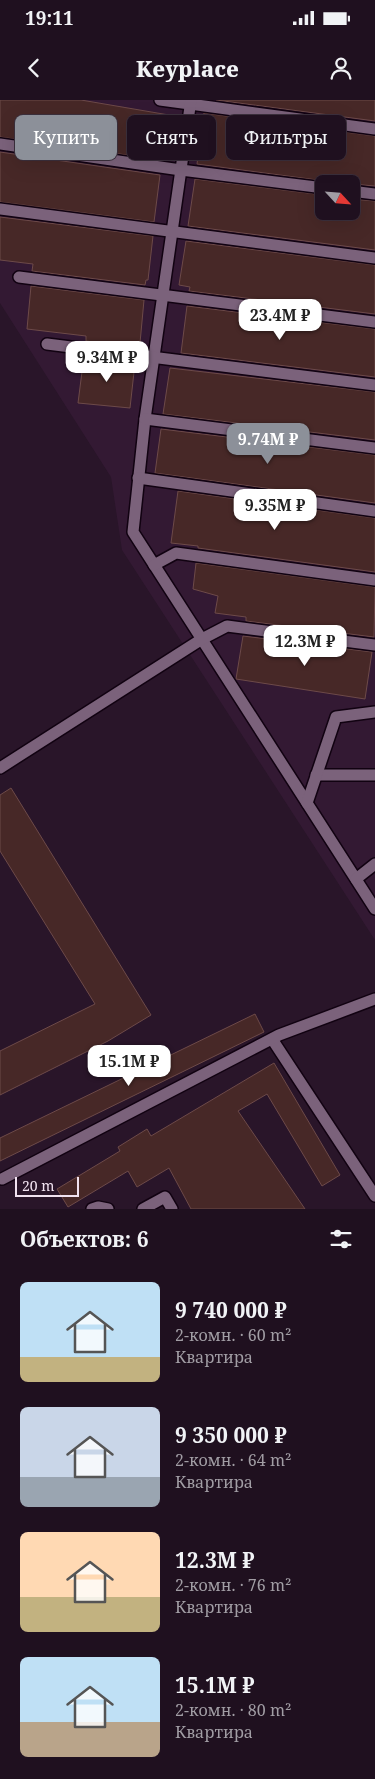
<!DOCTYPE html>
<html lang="ru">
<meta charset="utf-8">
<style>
body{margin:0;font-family:"Noto Serif",serif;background:#2c1e2c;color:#f1f3f6;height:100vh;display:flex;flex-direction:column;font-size:19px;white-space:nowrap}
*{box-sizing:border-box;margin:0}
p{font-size:16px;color:#a19da4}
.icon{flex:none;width:28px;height:28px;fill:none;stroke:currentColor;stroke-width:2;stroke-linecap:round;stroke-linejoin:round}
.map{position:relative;height:1109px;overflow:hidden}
.panel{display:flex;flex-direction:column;background:#1f101f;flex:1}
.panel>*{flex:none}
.hud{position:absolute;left:15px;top:15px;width:345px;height:45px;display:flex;gap:10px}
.needle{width:32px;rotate:116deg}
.fabs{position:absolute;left:315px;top:75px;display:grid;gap:10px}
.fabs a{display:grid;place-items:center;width:45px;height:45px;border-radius:8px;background:#1f101f;box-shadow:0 5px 20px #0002,0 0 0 1px #3c303d;font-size:25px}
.scale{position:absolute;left:15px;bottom:12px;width:64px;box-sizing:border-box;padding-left:5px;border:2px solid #f1e2f0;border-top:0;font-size:14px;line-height:18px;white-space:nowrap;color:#f1e2f0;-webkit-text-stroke:4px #291529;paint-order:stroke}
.price{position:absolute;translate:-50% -42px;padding:0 11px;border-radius:10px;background:#fff;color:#222;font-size:16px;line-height:32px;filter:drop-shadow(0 1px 2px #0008)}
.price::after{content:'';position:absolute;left:50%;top:30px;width:15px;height:11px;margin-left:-8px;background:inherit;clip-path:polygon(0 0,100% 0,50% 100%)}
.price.on{background:#8c9099;color:#fff}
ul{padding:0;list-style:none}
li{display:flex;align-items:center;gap:15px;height:125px;padding:0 20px}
li span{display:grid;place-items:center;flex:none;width:140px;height:100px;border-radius:8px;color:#555}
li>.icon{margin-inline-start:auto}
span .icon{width:60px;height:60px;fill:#fffc;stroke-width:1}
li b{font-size:21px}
h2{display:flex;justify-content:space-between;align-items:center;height:60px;padding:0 20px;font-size:21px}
.chip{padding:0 18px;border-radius:8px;background:#1f101f;box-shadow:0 5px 20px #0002,0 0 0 1px #3c303d;font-size:18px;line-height:45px}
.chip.on{background:#8c9099;color:#fff}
.status{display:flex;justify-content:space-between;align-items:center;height:35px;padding:0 25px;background:#1f101f;direction:ltr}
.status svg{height:14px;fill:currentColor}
header{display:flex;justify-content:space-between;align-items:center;height:65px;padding:0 20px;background:#1f101f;font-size:22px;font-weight:800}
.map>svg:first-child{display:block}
.built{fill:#331933;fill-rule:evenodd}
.building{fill:#472827;stroke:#6d4a49}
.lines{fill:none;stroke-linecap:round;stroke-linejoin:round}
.service-casing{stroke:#110211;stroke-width:14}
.service{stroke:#7b627b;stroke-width:11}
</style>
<div class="status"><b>19:11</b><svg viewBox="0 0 49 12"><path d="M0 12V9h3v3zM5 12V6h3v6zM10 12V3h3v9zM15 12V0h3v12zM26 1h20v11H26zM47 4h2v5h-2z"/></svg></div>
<header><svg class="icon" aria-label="back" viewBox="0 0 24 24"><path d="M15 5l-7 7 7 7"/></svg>Keyplace<svg class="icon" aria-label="person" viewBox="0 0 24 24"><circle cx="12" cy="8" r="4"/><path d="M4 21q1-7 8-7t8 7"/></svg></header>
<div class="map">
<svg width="375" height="1109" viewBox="0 0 375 1109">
<rect width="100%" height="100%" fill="#291529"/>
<path class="built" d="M0,0H375V840L122,450L111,377L0,203ZM324,84H351V111H324Z"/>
<g class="building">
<polygon points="0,0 81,0 169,15 165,54 163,54 162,60 0,37"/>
<polygon points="216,0 375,0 375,21"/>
<polygon points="204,13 375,36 375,86 352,84 330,84 325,81 197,64"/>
<polygon points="0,52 160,75 154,122 0,102"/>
<polygon points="195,79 324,95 324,111 351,111 351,99 375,101 375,150 188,126"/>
<polygon points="0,117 153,136 148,180 146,180 145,185 32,171 33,164 0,160"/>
<polygon points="186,141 375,165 375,214 189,191 190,187 179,185"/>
<polygon points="31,186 144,200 140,243 137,243 137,248 86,241 86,236 27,229"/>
<polygon points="187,206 375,229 375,277 181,253"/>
<polygon points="84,256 135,263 130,308 78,303"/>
<polygon points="170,268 375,292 375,340 163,314"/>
<polygon points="161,329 375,355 375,403 155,373"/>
<polygon points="178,391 375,418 375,472 198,448 198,446 171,443"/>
<polygon points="196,463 375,487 374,537 246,521 246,517 215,513 218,496 193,489"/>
<polygon points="243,536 372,552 365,599 236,579"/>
<polygon points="11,688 151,915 108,941 0,995 0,951 95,904 0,751 0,695"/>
<polygon points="255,914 264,932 0,1061 0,1038"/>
<polygon points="274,963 340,1075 322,1086 267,994 238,1011 305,1109 191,1109 169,1068 137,1087 128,1071 68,1107 57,1089 120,1051 118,1047 147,1029 151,1036"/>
</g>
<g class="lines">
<g class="service-casing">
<g id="service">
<polyline points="160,0 375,29"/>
<polyline points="191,0 145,319 133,432 375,809"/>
<polyline points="0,44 181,70 324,88"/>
<polyline points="351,91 375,94"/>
<polyline points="0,109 375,158"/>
<polyline points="19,177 375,222"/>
<polyline points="47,244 375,285"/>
<polyline points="145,319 375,348"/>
<polyline points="138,378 375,411"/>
<polyline points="154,465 176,453 375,480"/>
<polyline points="0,668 202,539 227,526 375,545"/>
<polyline points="316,675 375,675"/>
<polyline points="307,703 336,617 375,612"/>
<polyline points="356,779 375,764"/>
<polyline points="272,939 375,1096"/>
<polyline points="2,1079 279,935 375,899"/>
<polyline points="92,1109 98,1107 108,1109"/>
<polyline points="143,1109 165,1097 172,1109"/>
</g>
</g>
<use href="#service" class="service"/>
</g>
</svg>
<div class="fabs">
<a><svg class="needle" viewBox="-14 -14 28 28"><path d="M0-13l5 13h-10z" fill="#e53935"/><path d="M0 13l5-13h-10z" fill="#a19da4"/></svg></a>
</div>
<div class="scale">20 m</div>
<b class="price" style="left:280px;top:241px">23.4M ₽</b>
<b class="price" style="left:107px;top:283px">9.34M ₽</b>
<b class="price on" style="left:268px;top:365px">9.74M ₽</b>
<b class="price" style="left:275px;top:431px">9.35M ₽</b>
<b class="price" style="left:305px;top:567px">12.3M ₽</b>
<b class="price" style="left:129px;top:987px">15.1M ₽</b>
<div class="hud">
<a class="chip on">Купить</a>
<a class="chip">Снять</a>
<a class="chip">Фильтры</a>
</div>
</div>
<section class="panel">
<h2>Объектов: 6<svg class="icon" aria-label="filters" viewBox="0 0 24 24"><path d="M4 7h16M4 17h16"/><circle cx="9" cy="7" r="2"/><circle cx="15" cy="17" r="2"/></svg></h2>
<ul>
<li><span style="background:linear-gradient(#bfe0f5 75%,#c2b280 0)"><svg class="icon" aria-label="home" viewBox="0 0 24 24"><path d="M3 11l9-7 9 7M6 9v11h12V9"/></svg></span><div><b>9 740 000 ₽</b><p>2-комн. · 60 m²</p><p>Квартира</p></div></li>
<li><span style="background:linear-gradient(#c9d6e8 70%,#9aa5b1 0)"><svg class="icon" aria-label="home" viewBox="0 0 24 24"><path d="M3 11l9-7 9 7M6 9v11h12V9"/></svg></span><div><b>9 350 000 ₽</b><p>2-комн. · 64 m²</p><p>Квартира</p></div></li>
<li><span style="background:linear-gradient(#ffd9b3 65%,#c2b280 0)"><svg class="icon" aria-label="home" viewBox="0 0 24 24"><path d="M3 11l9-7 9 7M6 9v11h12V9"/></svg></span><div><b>12.3M ₽</b><p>2-комн. · 76 m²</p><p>Квартира</p></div></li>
<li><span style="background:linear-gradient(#bfe0f5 65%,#b9a48a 0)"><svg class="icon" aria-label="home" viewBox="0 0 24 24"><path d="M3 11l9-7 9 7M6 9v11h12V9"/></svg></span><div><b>15.1M ₽</b><p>2-комн. · 80 m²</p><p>Квартира</p></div></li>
</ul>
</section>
